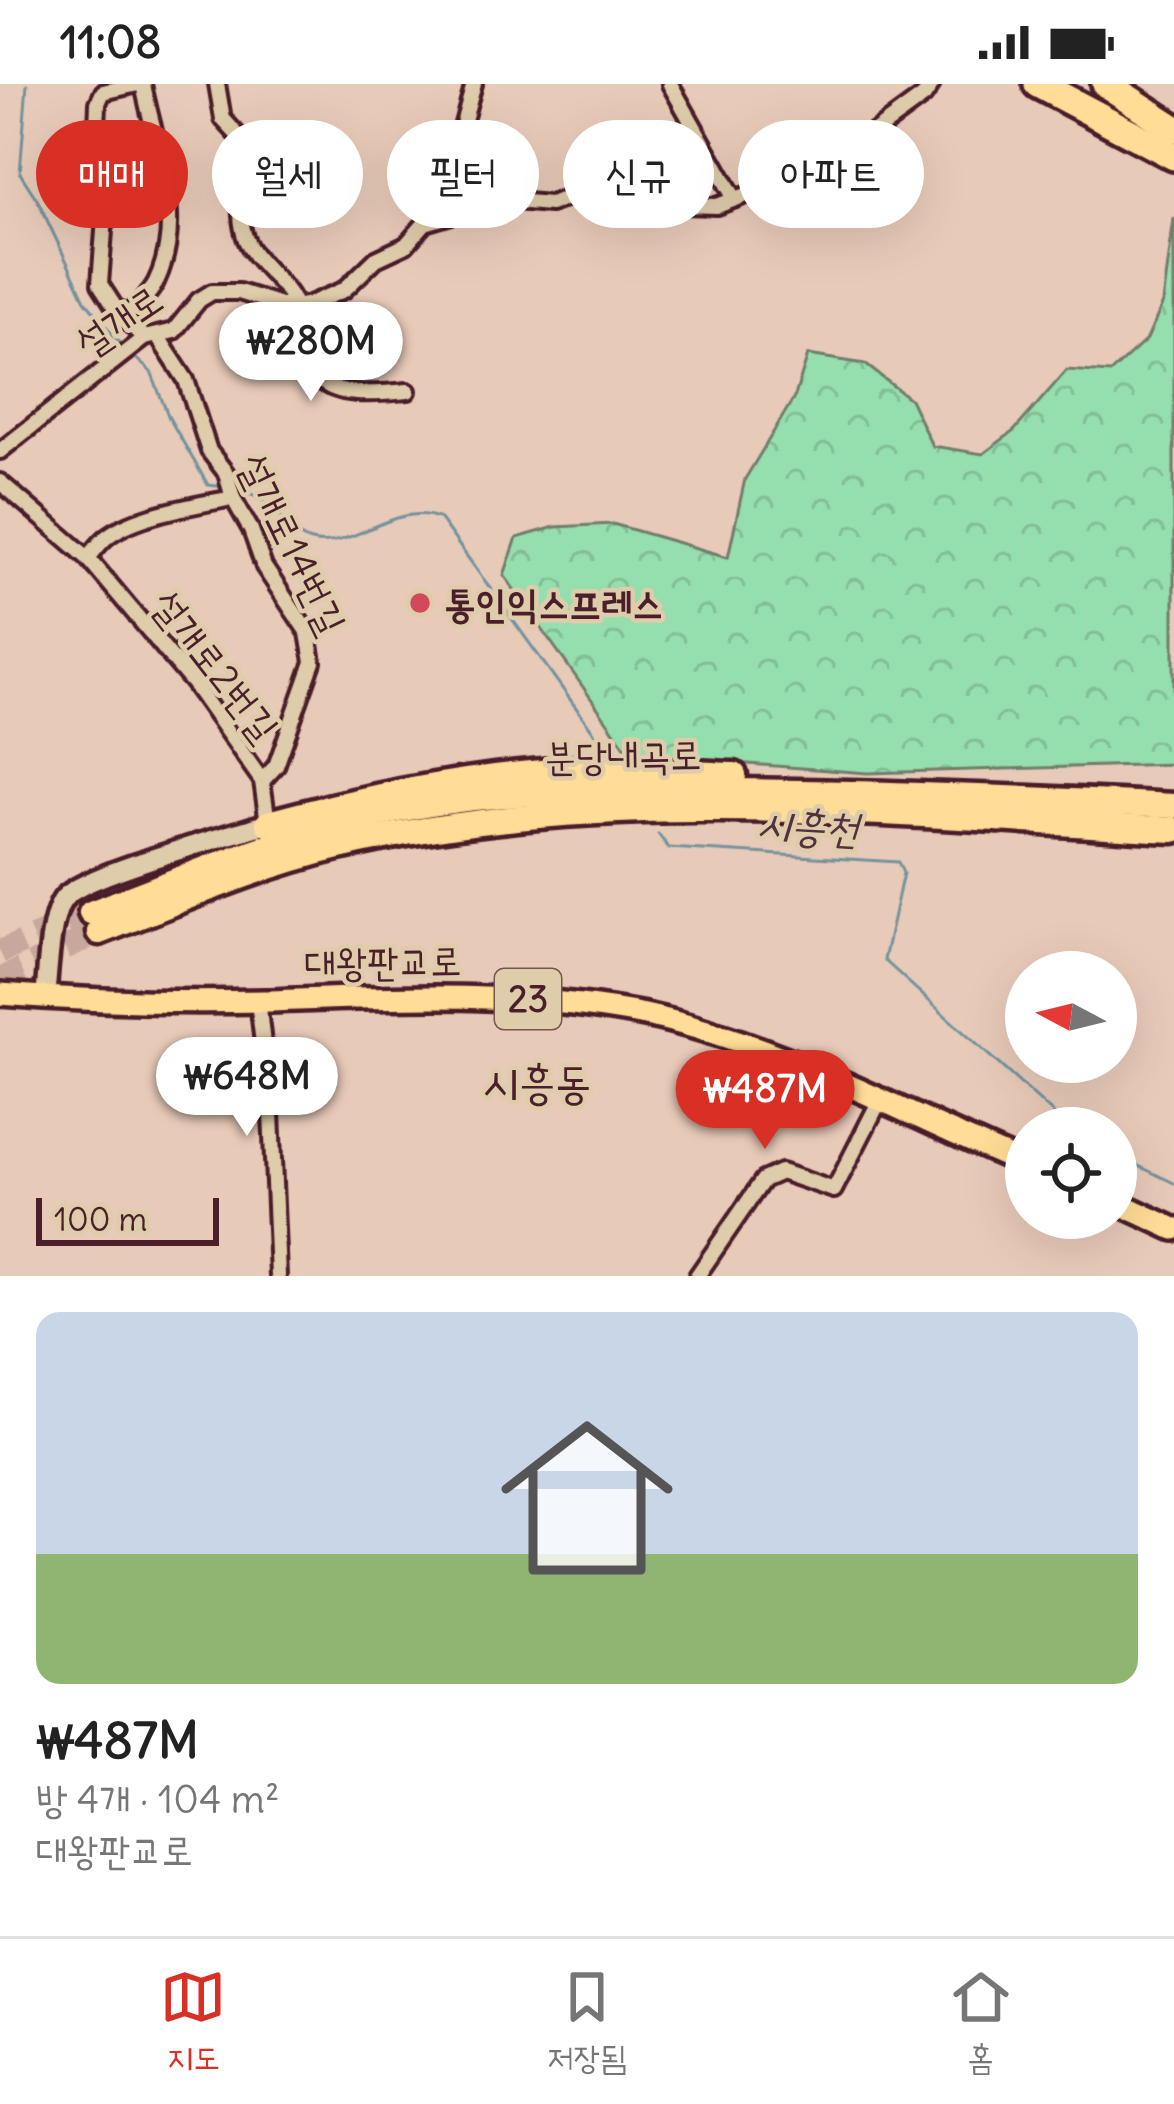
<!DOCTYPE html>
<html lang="ko">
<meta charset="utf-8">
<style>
body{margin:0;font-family:Delius,"Poor Story",sans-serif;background:#f2f2f2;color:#222;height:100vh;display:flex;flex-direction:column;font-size:45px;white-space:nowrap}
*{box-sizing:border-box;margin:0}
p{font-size:39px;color:#767676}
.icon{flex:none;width:66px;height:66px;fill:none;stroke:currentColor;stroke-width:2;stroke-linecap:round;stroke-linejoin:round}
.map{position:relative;height:1192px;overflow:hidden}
.side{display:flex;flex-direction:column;background:#fff;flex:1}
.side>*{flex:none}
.top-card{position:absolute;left:36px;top:36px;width:1104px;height:108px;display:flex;gap:24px}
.needle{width:78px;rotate:277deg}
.tools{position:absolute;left:1005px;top:867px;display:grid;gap:24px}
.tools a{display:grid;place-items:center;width:132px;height:132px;border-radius:50%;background:#fff;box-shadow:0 12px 48px #0002;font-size:60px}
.scale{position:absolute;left:36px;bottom:30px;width:183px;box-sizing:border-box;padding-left:12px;border:6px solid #4a1f2b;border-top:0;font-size:33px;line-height:42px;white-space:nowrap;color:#4a1f2b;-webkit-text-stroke:9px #dfccaa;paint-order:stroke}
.price{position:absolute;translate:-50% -102px;padding:0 27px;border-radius:42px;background:#fff;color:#222;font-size:39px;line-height:78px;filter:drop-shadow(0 3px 6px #0008)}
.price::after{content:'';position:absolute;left:50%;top:72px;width:36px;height:27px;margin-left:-18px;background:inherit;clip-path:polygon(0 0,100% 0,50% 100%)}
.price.selected{background:#d93025;color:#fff}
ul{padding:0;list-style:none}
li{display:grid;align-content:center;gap:24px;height:636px;padding:0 36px}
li+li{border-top:3px solid #e0e0e0}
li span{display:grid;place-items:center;height:372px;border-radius:24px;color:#555}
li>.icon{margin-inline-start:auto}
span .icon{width:216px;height:216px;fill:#fffc;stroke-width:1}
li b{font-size:51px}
.pill{padding:0 42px;border-radius:54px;background:#fff;box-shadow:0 12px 48px #0002;font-size:42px;line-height:108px}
.pill.selected{background:#d93025;color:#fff}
.status{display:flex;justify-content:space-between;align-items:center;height:84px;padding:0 60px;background:#fff;direction:ltr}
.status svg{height:33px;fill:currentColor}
.tab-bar{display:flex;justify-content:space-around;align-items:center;height:168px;border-top:3px solid #e0e0e0;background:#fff;font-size:33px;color:#767676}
.tab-bar a{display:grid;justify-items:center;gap:6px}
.tab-bar .selected{color:#d93025}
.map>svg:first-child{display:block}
.forest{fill:url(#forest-crowns);stroke:#707e6c;stroke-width:3}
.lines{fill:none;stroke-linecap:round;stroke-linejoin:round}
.stream{stroke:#74939d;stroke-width:3}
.trunk-tunnel{stroke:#c8a89c;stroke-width:24;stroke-dasharray:24 12;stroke-linecap:butt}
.minor-casing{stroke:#4a1f2b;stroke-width:22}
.tertiary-casing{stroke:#4a1f2b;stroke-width:27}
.primary-casing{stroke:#4a1f2b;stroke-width:30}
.trunk-casing{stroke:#4a1f2b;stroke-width:33}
.motorway-casing{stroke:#4a1f2b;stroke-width:36}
.minor{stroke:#dfccaa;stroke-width:14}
.tertiary{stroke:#dfccaa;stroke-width:18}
.primary{stroke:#ffdd96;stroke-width:21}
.trunk{stroke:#ffdd96;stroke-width:24}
.motorway{stroke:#ffdd96;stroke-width:27}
.poi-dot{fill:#d1495b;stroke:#dfccaa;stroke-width:4.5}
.labels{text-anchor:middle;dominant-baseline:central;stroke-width:9;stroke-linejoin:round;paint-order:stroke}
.shield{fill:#dfccaa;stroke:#775351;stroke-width:3}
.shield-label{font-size:36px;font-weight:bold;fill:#4a1f2b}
.street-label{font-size:39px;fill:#4a1f2b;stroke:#dfccaa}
.poi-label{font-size:39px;font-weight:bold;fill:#4a1f2b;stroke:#dfccaa;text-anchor:start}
.water-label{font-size:42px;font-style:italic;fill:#51323e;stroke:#dfccaa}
.quarter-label{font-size:45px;fill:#4a1f2b;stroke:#dfccaa}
</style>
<div class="status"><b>11:08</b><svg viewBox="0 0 49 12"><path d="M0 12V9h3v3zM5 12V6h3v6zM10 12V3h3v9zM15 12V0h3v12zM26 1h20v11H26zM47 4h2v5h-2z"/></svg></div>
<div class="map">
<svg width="1174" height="1192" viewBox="0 0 1174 1192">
<defs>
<pattern id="forest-crowns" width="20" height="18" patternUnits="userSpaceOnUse" patternTransform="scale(3)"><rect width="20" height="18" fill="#95deae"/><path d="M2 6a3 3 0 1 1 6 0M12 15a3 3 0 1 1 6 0" fill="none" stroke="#82be96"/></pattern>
</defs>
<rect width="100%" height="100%" fill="#e8cab8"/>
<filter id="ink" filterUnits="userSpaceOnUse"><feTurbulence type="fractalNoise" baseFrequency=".00833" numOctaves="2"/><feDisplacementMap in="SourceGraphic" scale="24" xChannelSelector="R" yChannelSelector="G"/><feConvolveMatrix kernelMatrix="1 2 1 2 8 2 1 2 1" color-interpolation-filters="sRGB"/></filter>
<g filter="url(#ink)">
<polygon class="forest" points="1174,134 1174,680 867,689 631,671 504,491 517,454 555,443 613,440 728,473 745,395 795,312 808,271 865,280 910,315 932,362 983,370 1014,347 1067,286 1110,289 1147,255 1163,219"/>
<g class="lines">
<g class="stream">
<polyline points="27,0 20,89 38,117 85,216 124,264"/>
<polyline points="131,270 151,288 169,334 208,401 225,403"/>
<path d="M234,405C282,413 283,449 311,457C351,468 397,415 440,435L595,650"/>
<polyline points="658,750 669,764 898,778 903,789 884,876 1069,1044"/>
<polyline points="1116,1071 1174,1099"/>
</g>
<g class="trunk-tunnel">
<polyline points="0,868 91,829"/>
<polyline points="0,896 99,848"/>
</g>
<g class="minor-casing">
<g id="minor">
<polyline points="138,0 103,8 98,19 97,44 97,74 105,92 106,120 100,200 118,228 144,254"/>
<path d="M217,0L223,35L244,58C245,87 236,122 244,150C252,179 286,195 297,225C305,245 303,279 319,295C339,315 382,309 408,307"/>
<polyline points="670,0 735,115"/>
<polyline points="437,134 474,0"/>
<path d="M124,234C135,223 149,212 156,198C187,134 155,63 143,0"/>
<polyline points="158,253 186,296 209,367 226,389 233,414 251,446 264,483 308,549 313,578 276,682 262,697"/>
<polyline points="0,367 144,254 174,247 199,216 212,208 239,208 290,224 310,220 344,206 376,175 406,161 425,139 502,116 550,120 597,103 618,101 682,121 717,122 832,79 924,12 932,0"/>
<polyline points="0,398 88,474 193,599 262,697 268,739"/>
<path d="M88,474C94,467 101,457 108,452C137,430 197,421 233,414"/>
<polyline points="258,917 271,1029 278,1192"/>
<polyline points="697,1192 763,1096 781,1088 834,1106 880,1016"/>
</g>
</g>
<g class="tertiary-casing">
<path id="tertiary" d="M45,914C48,890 49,830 65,813C88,789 229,752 268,739"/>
</g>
<g class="primary-casing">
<g id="primary">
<path d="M0,910C88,917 176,919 264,917C392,913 518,906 645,931C779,959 901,1029 1026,1081"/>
<polyline points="1116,1118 1174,1145"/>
</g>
</g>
<g class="trunk-casing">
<g id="trunk">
<path d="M268,739C371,711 478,690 586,685C635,683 685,689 734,691"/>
<path d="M91,829C204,785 317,738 437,719C533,704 632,706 728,707C877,708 1026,714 1174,722"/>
<path d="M99,848C177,818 257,782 339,763C603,700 905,731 1174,746"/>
</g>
</g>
<g class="motorway-casing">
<g id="motorway">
<polyline points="1038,0 1174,72"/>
<polyline points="1106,0 1174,44"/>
</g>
</g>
<use href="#minor" class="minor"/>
<use href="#tertiary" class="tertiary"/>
<use href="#primary" class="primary"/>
<use href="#trunk" class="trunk"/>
<use href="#motorway" class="motorway"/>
</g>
</g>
<circle class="poi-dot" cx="420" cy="519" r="12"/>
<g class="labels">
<rect class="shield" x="495" y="885" width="66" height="60" rx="9"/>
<g class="shield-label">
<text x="528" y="915">23</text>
</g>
<g class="street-label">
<text transform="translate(119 237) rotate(-34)">설개로</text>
<text transform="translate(292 460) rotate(64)">설개로14번길</text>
<text transform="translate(215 582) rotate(52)">설개로2번길</text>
<text transform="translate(623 672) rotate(-1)">분당내곡로</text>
<text transform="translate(383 878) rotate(-1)">대왕판교로</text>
</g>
<g class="poi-label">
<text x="444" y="519">통인익스프레스</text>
</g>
<g class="water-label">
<text transform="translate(808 742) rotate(3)">시흥천</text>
</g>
<g class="quarter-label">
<text x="537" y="998">시흥동</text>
</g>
</g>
</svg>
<div class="tools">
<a><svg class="needle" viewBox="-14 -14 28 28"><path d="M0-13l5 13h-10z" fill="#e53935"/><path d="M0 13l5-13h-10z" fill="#767676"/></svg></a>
<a><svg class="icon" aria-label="locate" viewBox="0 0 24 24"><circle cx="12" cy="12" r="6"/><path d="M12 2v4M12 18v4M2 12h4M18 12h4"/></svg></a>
</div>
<div class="scale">100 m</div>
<b class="price" style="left:311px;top:320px">₩280M</b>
<b class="price" style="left:247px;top:1055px">₩648M</b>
<b class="price selected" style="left:765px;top:1068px">₩487M</b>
<div class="top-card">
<a class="pill selected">매매</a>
<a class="pill">월세</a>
<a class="pill">필터</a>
<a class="pill">신규</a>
<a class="pill">아파트</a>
</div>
</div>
<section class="side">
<ul>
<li><span style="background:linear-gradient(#c9d6e8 65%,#8fb573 0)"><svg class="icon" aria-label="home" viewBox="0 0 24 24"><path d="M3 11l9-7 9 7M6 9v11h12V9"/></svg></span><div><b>₩487M</b><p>방 4개 · 104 m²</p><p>대왕판교로</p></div></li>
</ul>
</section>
<nav class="tab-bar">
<a class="selected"><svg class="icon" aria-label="map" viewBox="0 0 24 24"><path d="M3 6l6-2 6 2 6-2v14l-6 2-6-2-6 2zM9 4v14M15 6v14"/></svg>지도</a>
<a><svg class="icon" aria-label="saved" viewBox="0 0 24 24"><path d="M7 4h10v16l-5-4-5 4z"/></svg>저장됨</a>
<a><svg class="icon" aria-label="home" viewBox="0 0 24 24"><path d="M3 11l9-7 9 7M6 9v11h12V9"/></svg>홈</a>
</nav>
